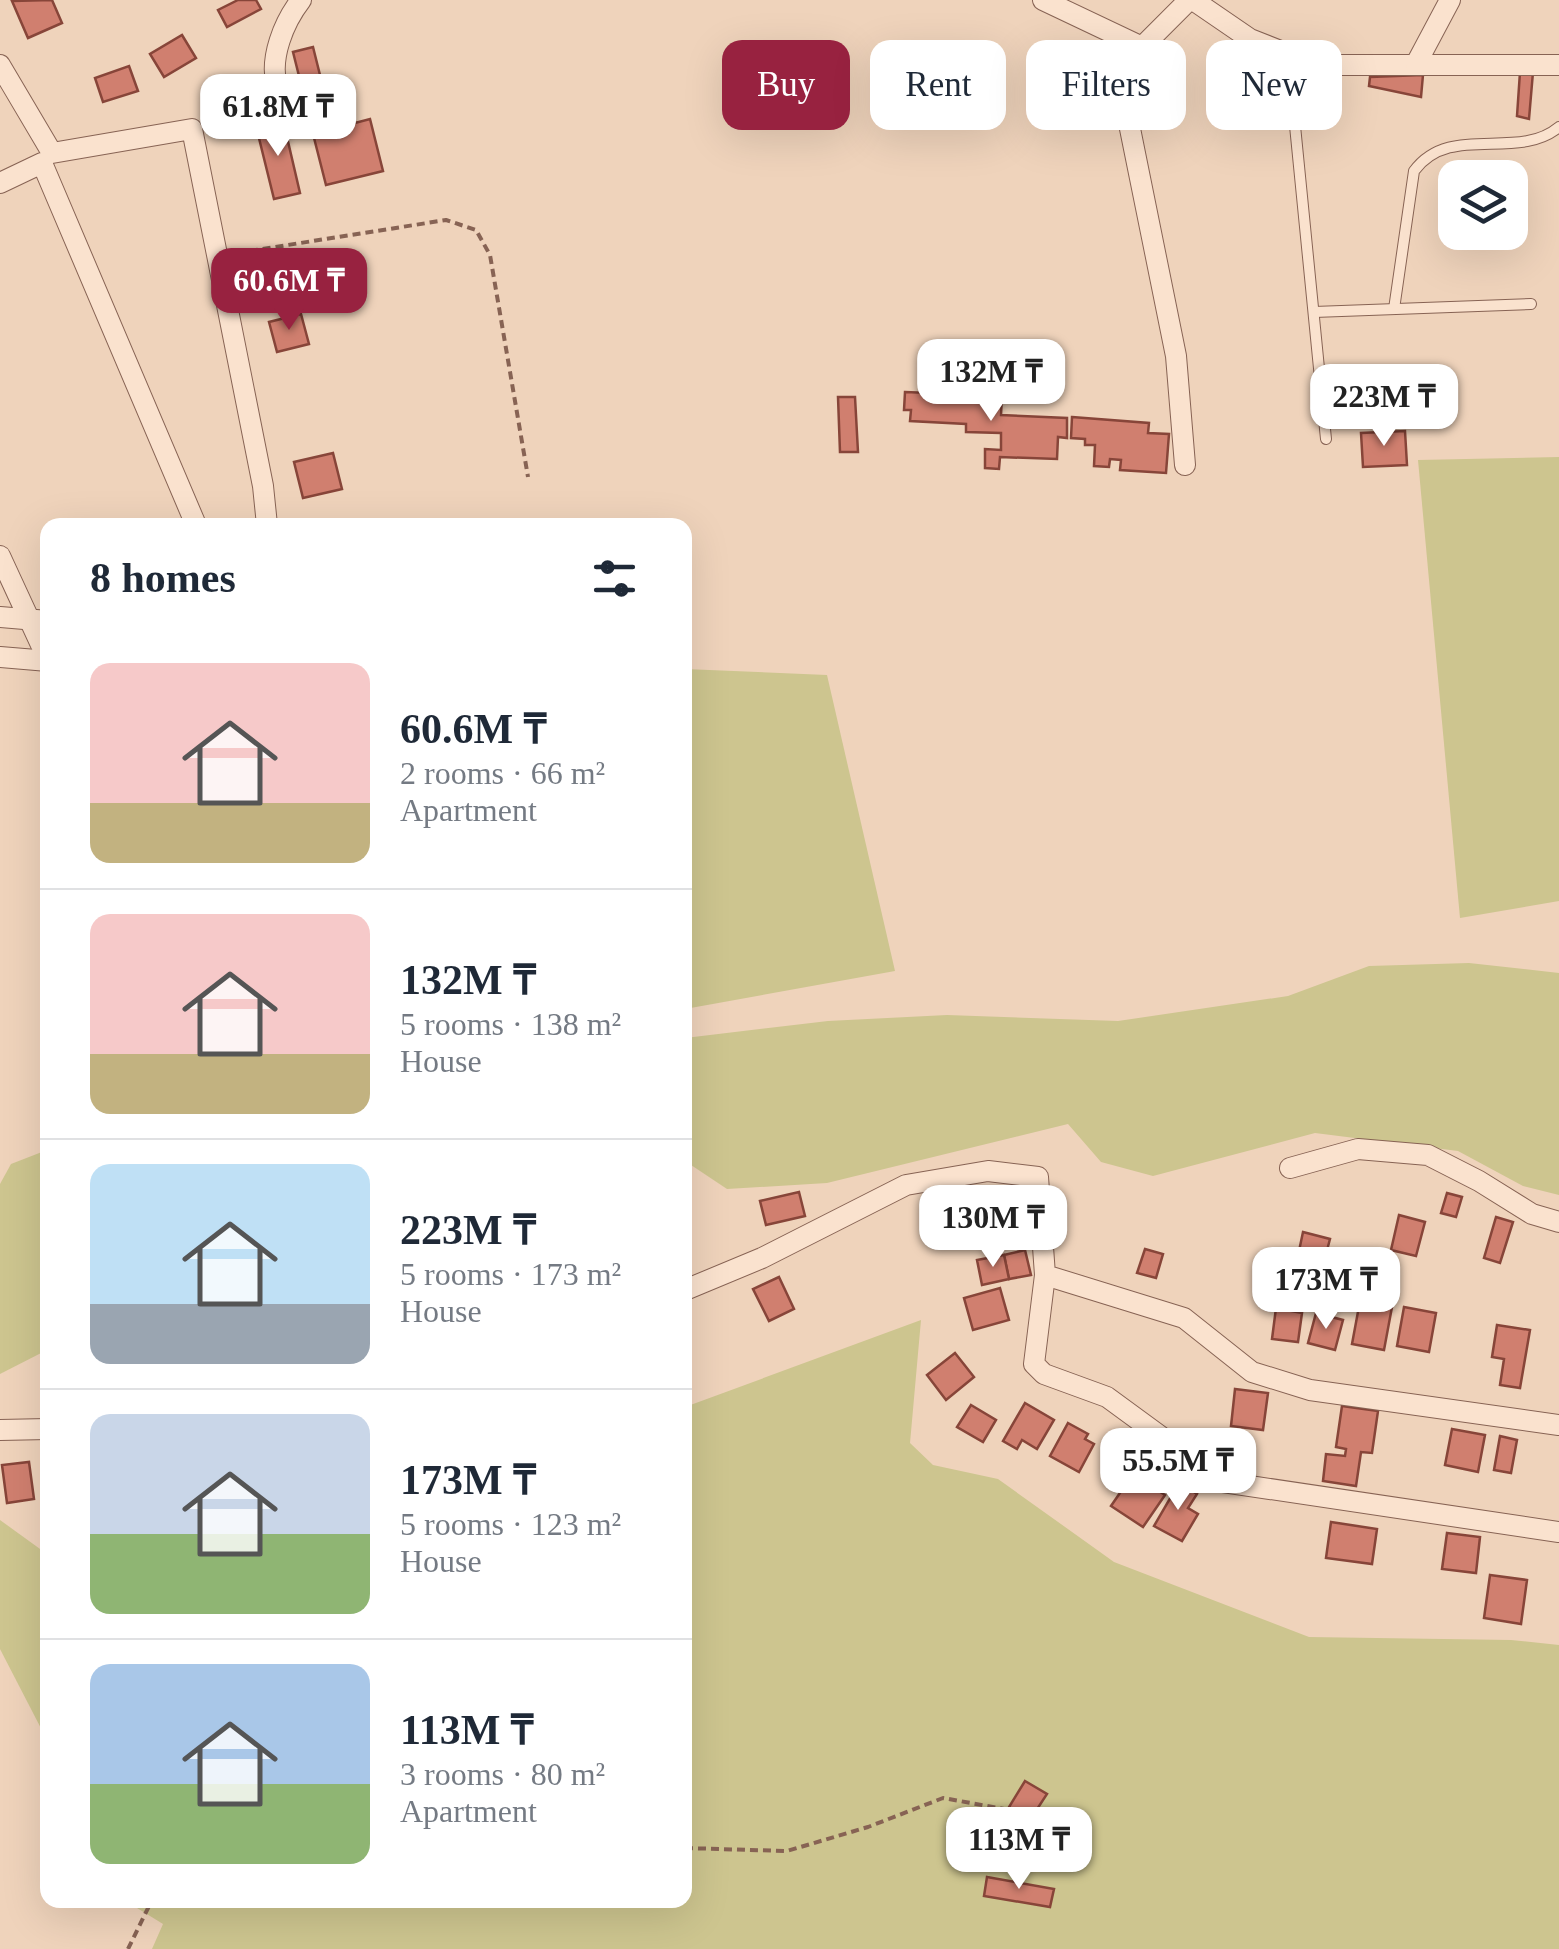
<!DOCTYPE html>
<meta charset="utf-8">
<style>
body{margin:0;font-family:Georgia,serif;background:#f2f2f3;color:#1f2937;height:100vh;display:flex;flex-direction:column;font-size:38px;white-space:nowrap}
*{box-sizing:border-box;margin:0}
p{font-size:32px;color:#747a83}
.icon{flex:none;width:55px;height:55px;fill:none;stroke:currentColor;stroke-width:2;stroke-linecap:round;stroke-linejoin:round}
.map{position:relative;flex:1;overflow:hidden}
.panel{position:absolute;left:40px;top:518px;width:652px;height:1390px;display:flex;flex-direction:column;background:#fff;border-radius:20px;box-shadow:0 10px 40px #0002}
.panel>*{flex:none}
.hud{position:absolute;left:722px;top:40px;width:685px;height:90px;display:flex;gap:20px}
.buttons{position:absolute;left:1438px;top:160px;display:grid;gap:20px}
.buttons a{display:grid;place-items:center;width:90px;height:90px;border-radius:20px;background:#fff;box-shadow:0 10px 40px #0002;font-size:50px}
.price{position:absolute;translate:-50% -85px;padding:0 22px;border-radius:20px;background:#fff;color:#222;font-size:32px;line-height:65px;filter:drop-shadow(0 2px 5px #0008)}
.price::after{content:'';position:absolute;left:50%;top:60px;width:30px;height:22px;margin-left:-15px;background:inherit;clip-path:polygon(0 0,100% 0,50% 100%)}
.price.active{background:#982240;color:#fff}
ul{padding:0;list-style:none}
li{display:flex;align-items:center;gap:30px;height:250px;padding:0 50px}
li+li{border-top:2px solid #e0e1e3}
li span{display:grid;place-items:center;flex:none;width:280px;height:200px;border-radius:20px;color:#555}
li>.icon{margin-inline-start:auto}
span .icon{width:120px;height:120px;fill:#fffc;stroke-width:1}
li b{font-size:42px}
h2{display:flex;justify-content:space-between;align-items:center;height:120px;padding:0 50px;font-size:42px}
.pill{padding:0 35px;border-radius:20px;background:#fff;box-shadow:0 10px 40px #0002;font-size:35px;line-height:90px}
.pill.active{background:#982240;color:#fff}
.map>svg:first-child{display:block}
.green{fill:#cdc58f}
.building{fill:#d07f6f;stroke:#874539;stroke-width:2.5}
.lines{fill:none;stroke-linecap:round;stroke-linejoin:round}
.service-casing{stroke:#876354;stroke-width:12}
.minor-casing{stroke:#876354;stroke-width:22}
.path{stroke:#876354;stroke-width:4;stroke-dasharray:8 5;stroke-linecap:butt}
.service{stroke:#fae2ce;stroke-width:10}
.minor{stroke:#fae2ce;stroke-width:20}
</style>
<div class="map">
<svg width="1559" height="1949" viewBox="0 0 1559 1949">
<rect width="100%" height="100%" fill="#efd3bb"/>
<g class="green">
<polygon points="1559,457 1559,901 1460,918 1418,460"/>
<polygon points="685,669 827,675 895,971 685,1009"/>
<polygon points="1469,963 1559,973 1559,1195 1523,1186 1458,1151 1315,1133 1153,1176 1101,1162 1068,1124 827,1183 727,1189 685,1161 685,1038 828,1021 947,1015 1118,1021 1288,996 1369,966"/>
<polygon points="47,1150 47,1350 0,1374 0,1184 11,1164"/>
<polygon points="921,1320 910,1443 933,1465 998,1479 1114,1562 1309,1637 1511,1640 1559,1645 1559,1949 152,1949 163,1924 124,1900 685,1900 685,1407"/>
<polygon points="0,1520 47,1554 47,1740 0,1649"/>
</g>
<g class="building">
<polygon points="52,0 62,23 28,38 12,1"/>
<polygon points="238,0 256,0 261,9 227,27 218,10"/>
<polygon points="182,35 196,58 164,77 150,54"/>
<polygon points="313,47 321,79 301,84 293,52"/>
<polygon points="129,66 138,91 103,102 95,78"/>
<polygon points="1268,66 1274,110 1259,112 1258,104 1248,105 1246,90 1253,89 1250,68"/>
<polygon points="1520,72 1533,72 1529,119 1517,116"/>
<polygon points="1423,75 1421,97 1369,86 1370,77"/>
<polygon points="370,119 383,171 326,185 313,134"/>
<polygon points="283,120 300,193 274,199 256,126"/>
<polygon points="301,314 309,344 277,352 269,322"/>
<polygon points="905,392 1002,396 1001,415 1067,418 1067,438 1058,437 1057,459 1000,457 999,469 985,468 985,449 1001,450 1001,433 966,432 966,424 910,421 911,410 904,410"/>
<polygon points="838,397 855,397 858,452 840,452"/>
<polygon points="1072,417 1149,423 1148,433 1169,434 1166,473 1120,470 1121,460 1110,459 1109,467 1094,466 1095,445 1085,445 1085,439 1071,438"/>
<polygon points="1405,431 1407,465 1363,467 1361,433"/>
<polygon points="333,453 342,489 303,498 294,462"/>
<polygon points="799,1192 805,1216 766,1225 760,1201"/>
<polygon points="1447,1193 1462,1197 1456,1217 1441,1213"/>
<polygon points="1399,1215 1425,1222 1416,1256 1391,1250"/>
<polygon points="1496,1217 1513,1222 1500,1263 1484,1258"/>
<polygon points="1303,1232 1330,1239 1325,1258 1299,1251"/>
<polygon points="1145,1249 1163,1254 1156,1278 1137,1273"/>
<polygon points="1025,1250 1031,1275 1009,1279 1004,1255"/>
<polygon points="1004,1255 1009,1279 982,1285 977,1260"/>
<polygon points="779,1277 794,1309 769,1321 753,1289"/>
<polygon points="1000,1288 1009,1320 973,1330 964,1298"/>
<polygon points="1360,1301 1392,1307 1384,1350 1352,1344"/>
<polygon points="1404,1307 1436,1313 1429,1352 1397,1346"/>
<polygon points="1276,1308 1302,1313 1298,1342 1272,1339"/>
<polygon points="1316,1313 1343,1320 1335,1350 1308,1343"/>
<polygon points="1497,1325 1530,1330 1520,1388 1500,1385 1504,1359 1492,1357"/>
<polygon points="955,1353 974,1377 946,1400 927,1375"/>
<polygon points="1235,1389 1268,1393 1263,1430 1231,1426"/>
<polygon points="1025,1403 1054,1420 1037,1449 1022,1440 1017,1449 1003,1441"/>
<polygon points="971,1405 996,1420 983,1442 957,1427"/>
<polygon points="1342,1406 1378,1411 1372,1453 1361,1452 1356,1486 1323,1481 1326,1454 1345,1456 1346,1449 1336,1447"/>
<polygon points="1068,1423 1088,1434 1085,1439 1094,1444 1079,1472 1050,1456"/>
<polygon points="1452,1429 1485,1435 1478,1472 1445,1465"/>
<polygon points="1500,1436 1517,1440 1511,1473 1494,1470"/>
<polygon points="29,1462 34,1499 7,1503 2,1465"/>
<polygon points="1133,1474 1165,1495 1143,1527 1111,1506"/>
<polygon points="1179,1483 1197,1494 1188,1508 1198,1514 1182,1541 1154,1526"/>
<polygon points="1331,1522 1377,1529 1372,1564 1326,1558"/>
<polygon points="1447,1533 1480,1537 1476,1573 1442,1569"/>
<polygon points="1490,1575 1527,1580 1521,1624 1484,1618"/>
<polygon points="1025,1781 1047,1794 1030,1820 1009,1807"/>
<polygon points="987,1877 1054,1889 1050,1907 984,1896"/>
</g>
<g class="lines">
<g class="service-casing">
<g id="service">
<polyline points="1288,55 1326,439"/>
<path d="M1394,309L1414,171C1450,122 1517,162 1559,127"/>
<polyline points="1314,312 1531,304"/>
</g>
</g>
<g class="minor-casing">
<g id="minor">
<polyline points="1043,0 1142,47 1189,0"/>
<polyline points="1193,0 1250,39 1288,54 1336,65 1559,65"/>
<polyline points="1142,47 1125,73 1124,99 1176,356 1185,465"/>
<polyline points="1416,64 1450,0"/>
<polyline points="0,65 52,153 192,129 263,486 267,525"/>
<path d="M291,116C287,106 280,96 277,86C269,58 284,22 301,0"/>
<polyline points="0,183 42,163 196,525"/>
<polyline points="0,556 48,660"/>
<polyline points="0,617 48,621"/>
<polyline points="0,657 48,661"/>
<polyline points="1290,1168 1358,1149 1428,1155 1479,1181 1532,1214 1559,1222"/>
<polyline points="1045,1275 1034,1364 1044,1374 1107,1397 1223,1482 1559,1532"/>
<polyline points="685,1290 762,1258 906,1185 988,1171 1038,1177 1045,1275 1184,1318 1252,1372 1310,1390 1559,1425"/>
<polyline points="0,1430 48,1429"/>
</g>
</g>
<g class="path">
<polyline points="237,253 446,220 476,230 490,255 528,477"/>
<polyline points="685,1848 787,1851 868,1827 943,1798 1004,1809"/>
<polyline points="128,1949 152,1900"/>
</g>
<use href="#service" class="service"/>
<use href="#minor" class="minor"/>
</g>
</svg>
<div class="buttons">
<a><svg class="icon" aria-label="layers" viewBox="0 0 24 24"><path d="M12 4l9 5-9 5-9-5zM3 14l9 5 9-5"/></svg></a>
</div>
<b class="price" style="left:278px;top:159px">61.8M ₸</b>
<b class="price active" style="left:289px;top:333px">60.6M ₸</b>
<b class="price" style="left:991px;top:424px">132M ₸</b>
<b class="price" style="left:1384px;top:449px">223M ₸</b>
<b class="price" style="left:993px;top:1270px">130M ₸</b>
<b class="price" style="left:1326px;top:1332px">173M ₸</b>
<b class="price" style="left:1178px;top:1513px">55.5M ₸</b>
<b class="price" style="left:1019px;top:1892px">113M ₸</b>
<div class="hud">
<a class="pill active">Buy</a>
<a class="pill">Rent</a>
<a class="pill">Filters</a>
<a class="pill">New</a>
</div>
<section class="panel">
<h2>8 homes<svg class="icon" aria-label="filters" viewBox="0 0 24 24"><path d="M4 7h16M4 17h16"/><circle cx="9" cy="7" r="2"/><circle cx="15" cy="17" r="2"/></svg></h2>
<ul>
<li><span style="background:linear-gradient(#f6c9c9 70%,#c2b280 0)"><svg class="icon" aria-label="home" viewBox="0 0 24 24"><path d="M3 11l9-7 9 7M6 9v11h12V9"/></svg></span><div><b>60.6M ₸</b><p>2 rooms · 66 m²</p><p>Apartment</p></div></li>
<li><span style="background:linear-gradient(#f6c9c9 70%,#c2b280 0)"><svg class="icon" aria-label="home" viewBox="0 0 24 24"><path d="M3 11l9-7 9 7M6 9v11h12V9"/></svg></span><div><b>132M ₸</b><p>5 rooms · 138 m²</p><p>House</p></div></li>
<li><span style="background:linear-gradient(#bfe0f5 70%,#9aa5b1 0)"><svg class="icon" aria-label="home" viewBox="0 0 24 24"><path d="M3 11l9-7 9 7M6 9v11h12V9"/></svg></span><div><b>223M ₸</b><p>5 rooms · 173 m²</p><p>House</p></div></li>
<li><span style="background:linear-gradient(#c9d6e8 60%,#8fb573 0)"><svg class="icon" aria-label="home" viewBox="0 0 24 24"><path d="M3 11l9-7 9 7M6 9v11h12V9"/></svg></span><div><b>173M ₸</b><p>5 rooms · 123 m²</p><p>House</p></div></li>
<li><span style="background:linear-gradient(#a9c7e8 60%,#8fb573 0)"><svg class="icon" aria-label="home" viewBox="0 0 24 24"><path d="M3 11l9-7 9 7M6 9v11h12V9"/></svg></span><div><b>113M ₸</b><p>3 rooms · 80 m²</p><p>Apartment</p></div></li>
</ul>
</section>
</div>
